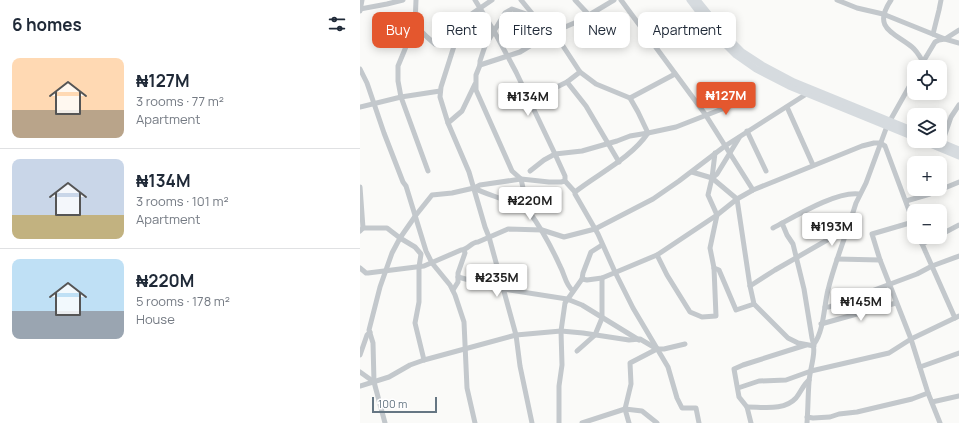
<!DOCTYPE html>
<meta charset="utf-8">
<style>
body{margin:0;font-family:Manrope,sans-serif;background:#f6f6f7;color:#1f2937;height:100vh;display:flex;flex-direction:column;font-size:15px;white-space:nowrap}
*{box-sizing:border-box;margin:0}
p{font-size:13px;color:#747a83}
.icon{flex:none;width:22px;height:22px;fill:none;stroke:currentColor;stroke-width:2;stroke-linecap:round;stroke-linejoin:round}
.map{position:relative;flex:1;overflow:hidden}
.drawer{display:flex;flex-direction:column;background:#fff;width:360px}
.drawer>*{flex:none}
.hud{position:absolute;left:12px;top:12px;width:380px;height:36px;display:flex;gap:8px}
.controls{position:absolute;left:547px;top:60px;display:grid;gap:8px}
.controls a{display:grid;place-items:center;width:40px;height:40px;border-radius:8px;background:#fff;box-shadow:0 2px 10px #0003;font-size:20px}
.scale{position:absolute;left:12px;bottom:10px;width:65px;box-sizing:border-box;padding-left:4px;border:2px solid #657683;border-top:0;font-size:11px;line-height:14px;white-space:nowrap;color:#657683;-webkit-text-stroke:3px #fff;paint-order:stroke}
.price{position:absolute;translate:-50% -34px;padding:0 9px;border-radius:4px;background:#fff;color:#222;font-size:13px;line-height:26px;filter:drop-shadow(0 1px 2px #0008)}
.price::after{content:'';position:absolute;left:50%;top:24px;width:12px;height:9px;margin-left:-6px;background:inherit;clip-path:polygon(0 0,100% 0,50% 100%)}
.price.selected{background:#e4572e;color:#fff}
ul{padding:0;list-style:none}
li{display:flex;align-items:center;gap:12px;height:100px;padding:0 12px}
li+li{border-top:1px solid #e0e1e3}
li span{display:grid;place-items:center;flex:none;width:112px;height:80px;border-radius:8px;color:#555}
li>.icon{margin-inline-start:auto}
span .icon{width:48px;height:48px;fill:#fffc;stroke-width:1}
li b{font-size:17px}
h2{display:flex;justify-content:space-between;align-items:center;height:48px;padding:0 12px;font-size:17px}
.pill{padding:0 14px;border-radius:8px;background:#fff;box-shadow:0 2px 10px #0003;font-size:14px;line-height:36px}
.pill.selected{background:#e4572e;color:#fff}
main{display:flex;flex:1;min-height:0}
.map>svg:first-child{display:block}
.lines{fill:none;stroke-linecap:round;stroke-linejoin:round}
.minor{stroke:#c3c8cc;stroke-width:5}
.secondary{stroke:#d6dbdf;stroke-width:7}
</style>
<main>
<section class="drawer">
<h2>6 homes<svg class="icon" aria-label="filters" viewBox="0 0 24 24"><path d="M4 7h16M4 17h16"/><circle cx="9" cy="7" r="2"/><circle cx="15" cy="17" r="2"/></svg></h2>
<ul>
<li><span style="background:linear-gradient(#ffd9b3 65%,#b9a48a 0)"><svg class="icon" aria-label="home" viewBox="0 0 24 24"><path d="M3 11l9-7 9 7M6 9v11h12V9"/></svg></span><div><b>₦127M</b><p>3 rooms · 77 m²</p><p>Apartment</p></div></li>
<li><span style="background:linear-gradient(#c9d6e8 70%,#c2b280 0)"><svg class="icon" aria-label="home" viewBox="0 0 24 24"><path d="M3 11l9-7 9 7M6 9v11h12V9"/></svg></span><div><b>₦134M</b><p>3 rooms · 101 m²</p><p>Apartment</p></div></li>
<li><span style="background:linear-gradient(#bfe0f5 65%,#9aa5b1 0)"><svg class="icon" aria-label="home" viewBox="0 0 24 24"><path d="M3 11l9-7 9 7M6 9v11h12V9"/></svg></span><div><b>₦220M</b><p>5 rooms · 178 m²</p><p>House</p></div></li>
</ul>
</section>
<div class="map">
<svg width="599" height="423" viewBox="0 0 599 423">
<rect width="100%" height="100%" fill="#fafaf8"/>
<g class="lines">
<g class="minor">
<polyline points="56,0 55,25 38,66 38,81 41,97 68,171"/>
<polyline points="115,0 134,31 156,72 195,154 205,176 205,181 215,192 215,194 238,234 255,272 273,308 308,367 317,398 322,408 336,408 339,423"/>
<polyline points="132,0 110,15 105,20 95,43 81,87 80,97 88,123 109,172 125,227 129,237 156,335 160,366 172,423"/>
<path d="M161,0L175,17L203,46L220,72L236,84L270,98L278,112L288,133C270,159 239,173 215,192"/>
<polyline points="215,0 229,15"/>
<polyline points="261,0 345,114 393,190"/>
<polyline points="477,0 497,8 523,14 585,39 599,43"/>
<path d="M531,0C512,28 533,32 552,47C557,51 560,57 563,62"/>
<polyline points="0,9 27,4 43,0"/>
<polyline points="0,11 2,0"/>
<polyline points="55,25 67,37 75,44 106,43 125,46"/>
<polyline points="573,34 579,10 581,0"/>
<polyline points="120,65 160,52 191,33 219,21 254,0"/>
<polyline points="560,67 575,42 579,40 585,39 599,30"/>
<polyline points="0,69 7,83 24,133 43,182 46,186 66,251 72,263 90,285 95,295 104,322 107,388 115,423"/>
<polyline points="207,82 226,106 259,162"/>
<polyline points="270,98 315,74"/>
<polyline points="170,100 207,82 220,72"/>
<polyline points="0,107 41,97 80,91"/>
<polyline points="427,107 453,165"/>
<polyline points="88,123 102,111 115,84"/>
<polyline points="387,131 406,171"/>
<polyline points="582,143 591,117 599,105"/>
<polyline points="170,171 184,160 195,154 222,151 257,141 270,136 288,133 316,127 380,102"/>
<polyline points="332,172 352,178 377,199 390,286 394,304 428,338 438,343 454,346"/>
<polyline points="352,178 355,153"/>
<polyline points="0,187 3,228"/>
<path d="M114,188C127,195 143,198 156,205C161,207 163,209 168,210C181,228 191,246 200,266C205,275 205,284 213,291"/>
<polyline points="546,201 570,194 599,182"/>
<polyline points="168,210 161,179 152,171 116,90 116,75 120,65 120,61 125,46 145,13 152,9 175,17"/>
<polyline points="553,222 512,234 520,260 551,339 568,393 580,423"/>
<path d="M422,223L427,235L433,244L444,289L452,338C457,353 450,367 449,382C448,395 448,409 447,423"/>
<path d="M413,228C434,217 476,191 499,194"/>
<polyline points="0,231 3,228 27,228 40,238 55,247 61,254 59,267 59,302 55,323 64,360"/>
<polyline points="580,235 599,225"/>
<polyline points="559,237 595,318"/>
<polyline points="562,244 576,237"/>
<polyline points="297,255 307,275 330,312 342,317 356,316 354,268 350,248 357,215 348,195 352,178 357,174 379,138"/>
<polyline points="477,259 520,260"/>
<path d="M0,268L6,273H8L64,266L101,250C108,250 111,242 118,242L148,229L182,230L204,237L235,229L293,199L319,181L365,146L448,93"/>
<polyline points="354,268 359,270 376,310 394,304"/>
<polyline points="98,277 143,289 207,299 222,305 279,340"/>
<polyline points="222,279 227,280 242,278 297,255 357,215 377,199 393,190 502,146 514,143 520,143 525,146 554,224"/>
<polyline points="390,286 415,270 488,228 496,203 506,183 527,126 554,78"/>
<polyline points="93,290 98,282 98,273 105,253 104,250"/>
<polyline points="465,307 469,307 557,274 572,266 599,256"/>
<polyline points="461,324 536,303"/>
<path d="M454,344C464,331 464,305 468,290C473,269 481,248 488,228"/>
<polyline points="217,351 235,335 242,318 242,278"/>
<polyline points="0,355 7,335 10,332"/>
<polyline points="560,367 599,353"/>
<polyline points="0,372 14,382"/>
<polyline points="0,386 29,377 50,365 64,360 156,335 201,331 223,333 269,340 280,339 297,349 304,349 325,344"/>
<polyline points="378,388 399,381 426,380 451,371 529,353 551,339 599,316"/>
<polyline points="572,402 599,396"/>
<path d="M387,407C404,407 424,411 436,398C441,392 443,385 449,380"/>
<polyline points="447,417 453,418 470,417 479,414 497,412 552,399 568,393"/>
<polyline points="25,423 14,382 13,343 9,330 20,287 32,253 40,238 56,215 72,195 92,193 114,188 120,185 161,179 189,182 201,182 205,181"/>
<polyline points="199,423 199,386 202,365 201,331 205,303 222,279 223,273 231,252 242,245"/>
<polyline points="222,423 265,409 282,411 297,423"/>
<polyline points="269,423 265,409 271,384 270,363 297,349"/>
<polyline points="391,423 387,407 379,397 374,369 383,365 446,345"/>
</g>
<g class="secondary">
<polyline points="330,0 358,37 376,55 396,69 429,86 554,137"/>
<polyline points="337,0 366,36 382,52 402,65 434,82 554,131"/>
<polyline points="563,141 599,156"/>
<polyline points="577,141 599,150"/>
</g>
</g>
</svg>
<div class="controls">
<a><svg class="icon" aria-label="locate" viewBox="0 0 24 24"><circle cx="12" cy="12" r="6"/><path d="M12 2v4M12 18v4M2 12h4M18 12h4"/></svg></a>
<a><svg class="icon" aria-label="layers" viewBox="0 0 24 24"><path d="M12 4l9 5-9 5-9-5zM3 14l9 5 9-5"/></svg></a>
<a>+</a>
<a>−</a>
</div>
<div class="scale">100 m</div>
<b class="price selected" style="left:366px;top:116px">₦127M</b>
<b class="price" style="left:168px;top:117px">₦134M</b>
<b class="price" style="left:170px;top:221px">₦220M</b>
<b class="price" style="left:472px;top:247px">₦193M</b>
<b class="price" style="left:137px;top:298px">₦235M</b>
<b class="price" style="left:501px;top:322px">₦145M</b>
<div class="hud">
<a class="pill selected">Buy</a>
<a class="pill">Rent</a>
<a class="pill">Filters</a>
<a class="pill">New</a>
<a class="pill">Apartment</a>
</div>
</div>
</main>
